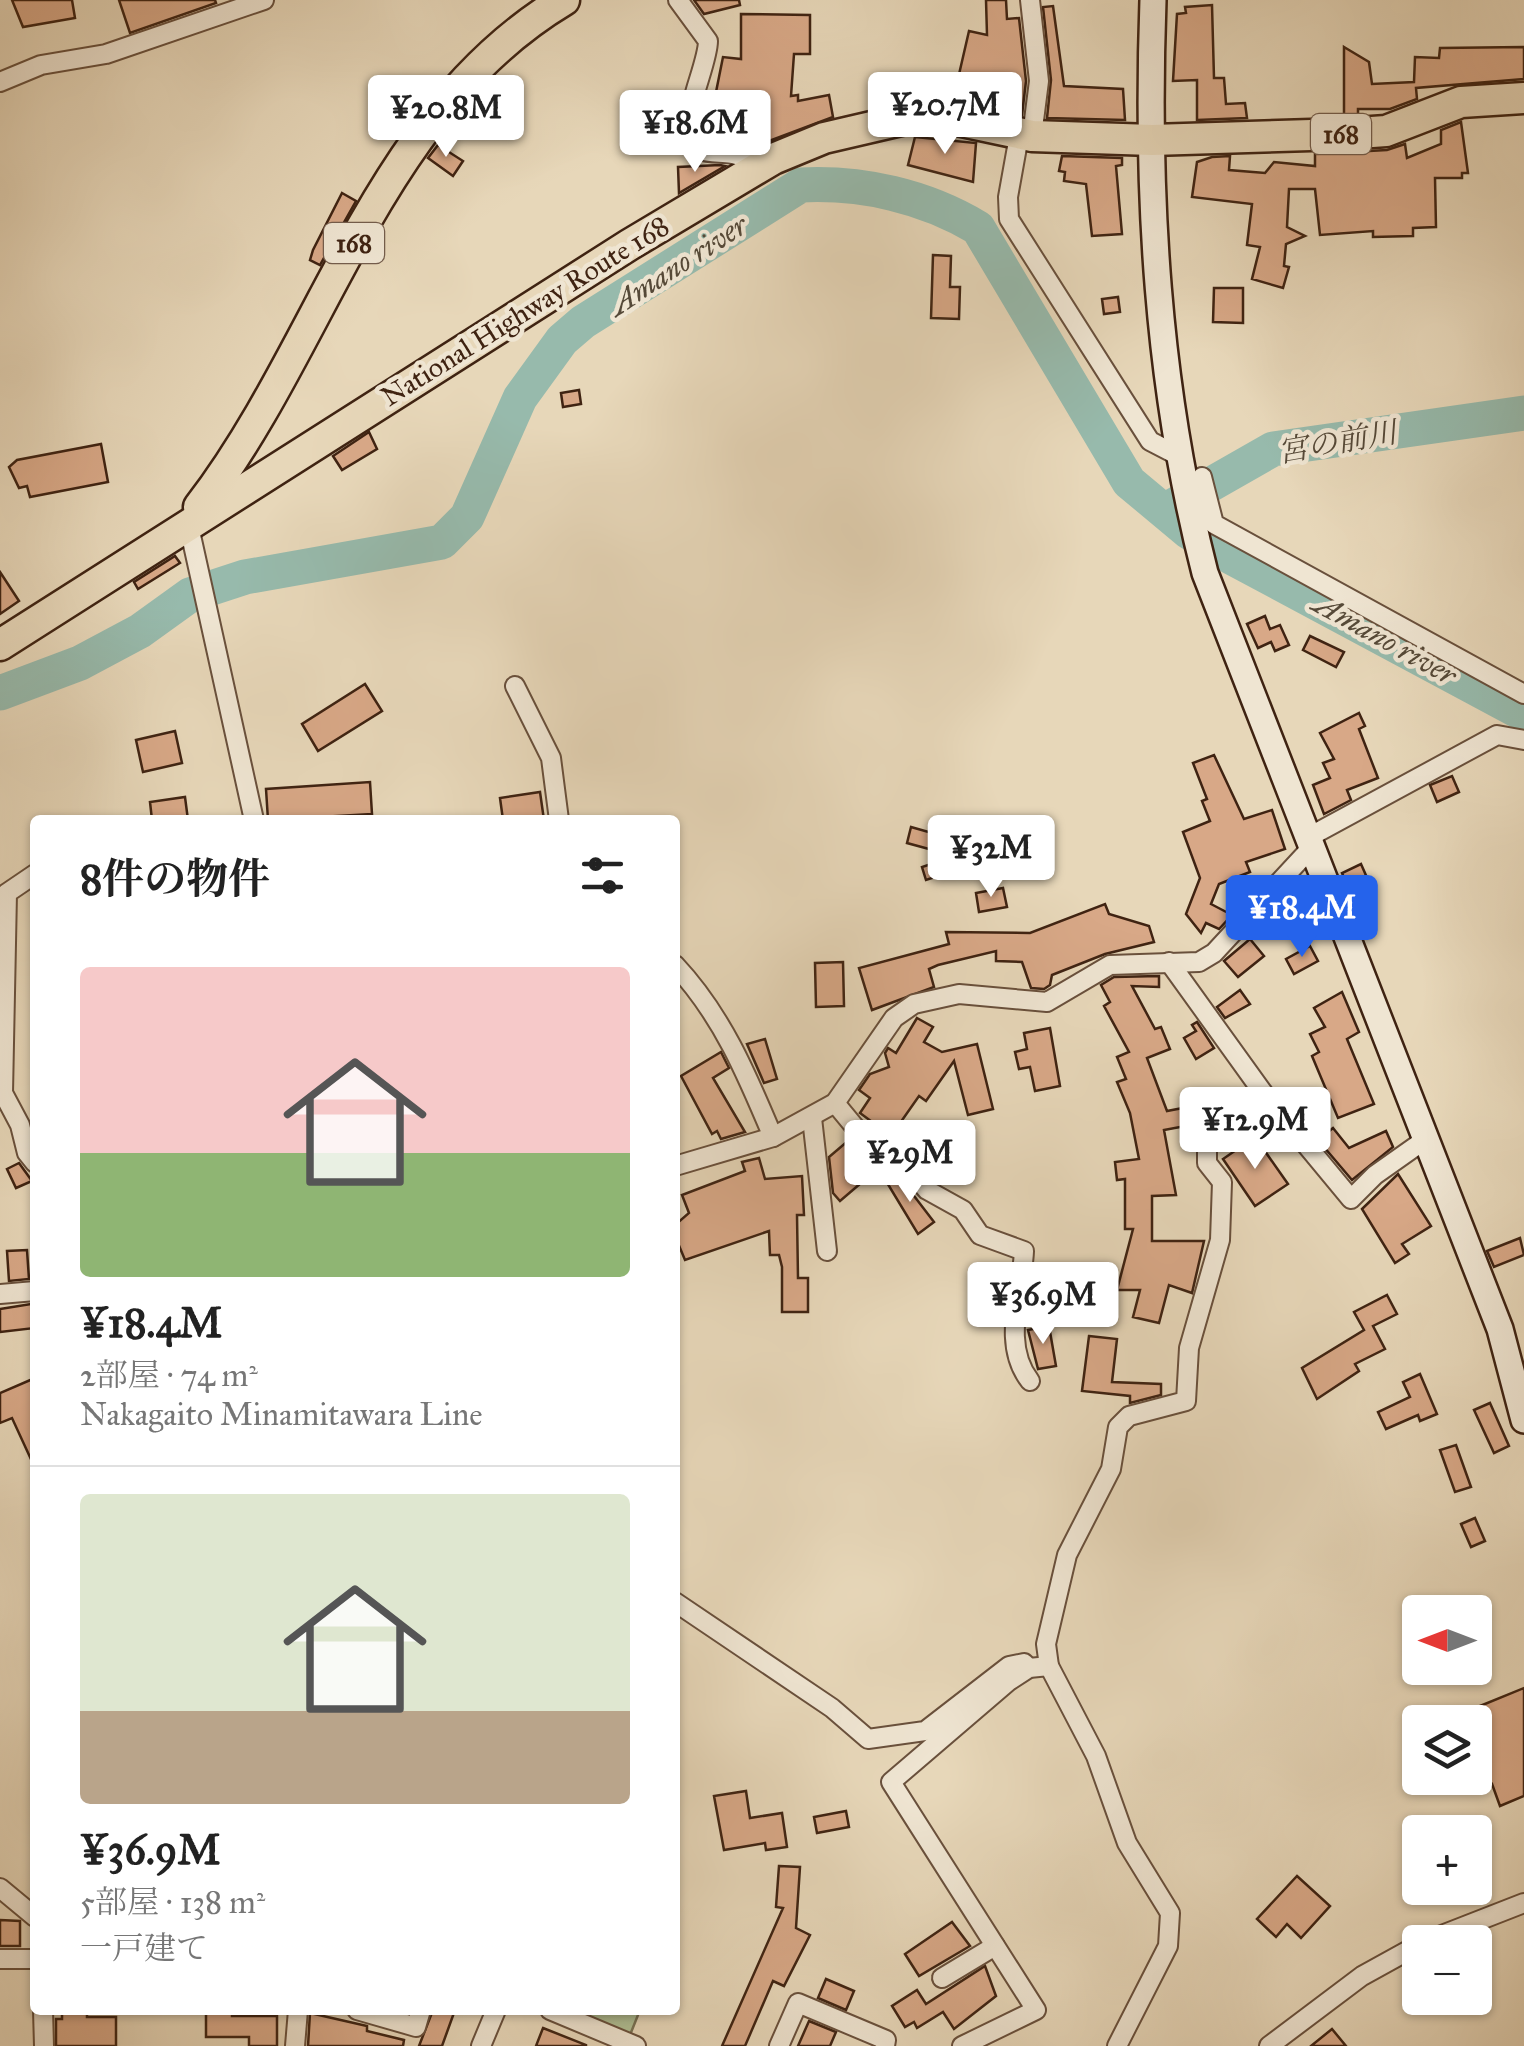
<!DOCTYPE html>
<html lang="ja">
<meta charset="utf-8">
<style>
body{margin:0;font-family:"IM FELL Great Primer","Noto Serif JP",serif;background:#f2f2f2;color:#222;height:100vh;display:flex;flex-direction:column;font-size:38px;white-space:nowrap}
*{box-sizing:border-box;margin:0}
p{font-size:32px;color:#767676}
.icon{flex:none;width:55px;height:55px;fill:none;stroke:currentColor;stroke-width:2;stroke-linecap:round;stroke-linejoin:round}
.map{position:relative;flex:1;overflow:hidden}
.details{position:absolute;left:30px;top:815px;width:650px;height:1200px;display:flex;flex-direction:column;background:#fff;border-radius:10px;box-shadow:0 2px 8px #0004}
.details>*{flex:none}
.needle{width:65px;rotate:270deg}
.fabs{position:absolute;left:1402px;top:1595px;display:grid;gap:20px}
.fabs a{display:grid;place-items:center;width:90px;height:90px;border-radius:10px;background:#fff;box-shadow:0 2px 8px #0004;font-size:50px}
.price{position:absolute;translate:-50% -85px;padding:0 22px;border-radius:10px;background:#fff;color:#222;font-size:32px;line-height:65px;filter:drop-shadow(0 2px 5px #0008)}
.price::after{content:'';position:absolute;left:50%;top:60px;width:30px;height:22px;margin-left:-15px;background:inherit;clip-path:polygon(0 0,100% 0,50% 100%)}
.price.active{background:#2563eb;color:#fff}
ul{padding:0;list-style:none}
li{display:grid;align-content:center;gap:20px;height:530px;padding:0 50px}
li+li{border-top:2px solid #e0e0e0}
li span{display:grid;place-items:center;height:310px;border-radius:10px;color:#555}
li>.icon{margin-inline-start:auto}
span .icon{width:180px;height:180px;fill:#fffc;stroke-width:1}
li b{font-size:42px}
h2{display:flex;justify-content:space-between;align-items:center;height:120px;padding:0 50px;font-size:42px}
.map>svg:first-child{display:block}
.green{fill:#afbf94;stroke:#777153;stroke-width:2.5}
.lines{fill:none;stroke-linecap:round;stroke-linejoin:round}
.river{stroke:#97baac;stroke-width:35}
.building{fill:#d8a887;stroke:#3f2312;stroke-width:2.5}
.minor-casing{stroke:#69503c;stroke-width:22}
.secondary-casing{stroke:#3f2312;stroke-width:30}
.trunk-casing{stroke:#3f2312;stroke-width:35}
.minor{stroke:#efe5d2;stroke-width:18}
.secondary{stroke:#efe5d2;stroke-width:25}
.trunk{stroke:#e7d7b9;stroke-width:30}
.labels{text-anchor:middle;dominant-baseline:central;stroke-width:9;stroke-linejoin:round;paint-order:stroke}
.shield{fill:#efe5d2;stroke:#745d4c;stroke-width:2.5}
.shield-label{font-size:25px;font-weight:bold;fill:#3f2312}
.street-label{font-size:28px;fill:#3f2312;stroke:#efe5d2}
.water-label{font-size:30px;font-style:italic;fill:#554938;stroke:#efe5d2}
</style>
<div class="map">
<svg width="1524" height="2046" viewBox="0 0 1524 2046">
<rect width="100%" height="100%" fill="#e7d7b9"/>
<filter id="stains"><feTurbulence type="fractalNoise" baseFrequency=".002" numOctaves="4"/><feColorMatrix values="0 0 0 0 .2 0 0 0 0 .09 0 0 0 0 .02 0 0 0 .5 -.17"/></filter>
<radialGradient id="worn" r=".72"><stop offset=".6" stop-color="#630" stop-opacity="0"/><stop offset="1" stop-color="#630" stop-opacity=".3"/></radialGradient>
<polygon class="green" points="568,2010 640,2010 630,2035"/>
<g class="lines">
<g class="river">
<polyline points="1173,506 1273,449 1524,413"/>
<path d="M0,693L80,663L140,631L190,595L245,577L442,542L467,517L520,398L562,340L583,322L801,185C862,182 925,196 978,228L1129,482L1189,532L1231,557L1524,714"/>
</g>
</g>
<g class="building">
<polygon points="12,0 72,0 75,18 23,27"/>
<polygon points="119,0 215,0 216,3 130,33"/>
<polygon points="694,0 739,0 740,5 704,14"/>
<polygon points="986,0 1006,0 1007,19 1019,18 1026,81 1022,115 954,96 969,31 987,35"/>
<polygon points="1212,5 1214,78 1224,78 1226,104 1245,103 1247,118 1197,120 1197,80 1173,81 1177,14 1186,13 1185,7"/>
<polygon points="1053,6 1064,86 1123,89 1125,120 1047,118 1051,80 1043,7"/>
<polygon points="741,14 810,15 810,54 794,54 791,96 798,95 798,101 829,95 833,117 761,144 704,134 705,104 707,97 715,97 723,57 741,59"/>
<polygon points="1344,47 1369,62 1372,84 1414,82 1415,57 1439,58 1440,48 1524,47 1524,79 1416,88 1417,99 1390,109 1358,109 1358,114 1344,115"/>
<polygon points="1461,122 1468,173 1462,173 1462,178 1435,178 1436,227 1413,228 1413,236 1373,237 1373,231 1320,235 1315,189 1289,189 1287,227 1305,236 1286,244 1284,266 1289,267 1283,288 1252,279 1260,247 1247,245 1252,204 1192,197 1197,162 1212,157 1230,156 1229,170 1265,173 1274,162 1315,166 1315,154 1387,150 1405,144 1407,158 1441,144 1441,130"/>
<polygon points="915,137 976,143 973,182 908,165"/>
<polygon points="438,145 463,161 453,176 428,158"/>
<polygon points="1062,156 1122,158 1122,165 1116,166 1122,234 1092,236 1086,184 1064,181 1065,172 1059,171"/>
<polygon points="720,165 725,166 679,193 678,167"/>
<polygon points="342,193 356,201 320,265 310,260 313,250"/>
<polygon points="933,255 951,256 950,287 960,287 959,319 931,318"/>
<polygon points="1214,288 1243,288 1243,323 1213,322"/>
<polygon points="1118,297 1120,312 1104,314 1102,299"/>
<polygon points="579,390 581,404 563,407 561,393"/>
<polygon points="369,432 377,449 342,470 333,456"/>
<polygon points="101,444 108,482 30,497 27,486 19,488 9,467 17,460"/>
<polygon points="175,556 180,563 138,589 134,582"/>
<polygon points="0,572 19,601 0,614"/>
<polygon points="1265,616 1270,629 1280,625 1289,645 1275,651 1271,642 1258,648 1247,624"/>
<polygon points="1310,636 1344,652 1336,667 1303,650"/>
<polygon points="365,684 382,711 318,751 302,724"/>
<polygon points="1359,713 1365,726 1359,729 1378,778 1347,790 1351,800 1324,814 1313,785 1330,778 1323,763 1334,759 1320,733"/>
<polygon points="175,731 182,763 143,772 136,740"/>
<polygon points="1214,755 1244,819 1272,810 1285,849 1246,862 1250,872 1219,884 1211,904 1232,915 1219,929 1206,923 1201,933 1186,914 1200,878 1183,832 1210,821 1202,801 1207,799 1193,763"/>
<polygon points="1452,776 1459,792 1437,802 1430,785"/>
<polygon points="370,782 372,814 268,820 266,789"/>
<polygon points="540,792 544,820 503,820 500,798"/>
<polygon points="185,797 188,820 152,820 150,802"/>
<polygon points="911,827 964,842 957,870 926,880 922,867 955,856 907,843"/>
<polygon points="1361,864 1368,880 1349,889 1342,873"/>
<polygon points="1003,888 1007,907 979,912 976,893"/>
<polygon points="1105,904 1109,914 1149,926 1154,942 1105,954 1052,975 1050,985 1044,989 1031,988 1022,962 996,961 996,951 938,965 929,969 934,987 872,1010 859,968 949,944 946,932 1030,933"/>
<polygon points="1250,939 1264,956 1238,977 1224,961"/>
<polygon points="1310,946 1318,961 1294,974 1286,959"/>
<polygon points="843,962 844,1006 816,1007 815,963"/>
<polygon points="1159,976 1159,987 1132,986 1155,1029 1161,1027 1170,1049 1147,1058 1167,1111 1188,1107 1191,1125 1164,1130 1176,1195 1152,1196 1152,1241 1204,1241 1192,1293 1169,1285 1159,1323 1133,1317 1140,1290 1117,1290 1133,1229 1125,1229 1125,1179 1117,1180 1115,1162 1139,1159 1130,1113 1117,1082 1126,1079 1117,1057 1129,1052 1104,1006 1110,1002 1101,985 1114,977"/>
<polygon points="1240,990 1250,1004 1225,1018 1217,1007"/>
<polygon points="1342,992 1359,1032 1347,1039 1374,1104 1338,1118 1312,1056 1319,1052 1310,1034 1325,1027 1314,1008"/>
<polygon points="917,1018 933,1027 924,1042 942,1052 977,1044 993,1109 968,1115 954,1061 926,1101 919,1096 891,1136 860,1113 870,1098 859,1090 870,1074 889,1067 885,1053 888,1048 896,1053"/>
<polygon points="1197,1022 1214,1048 1196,1059 1184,1038 1196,1031 1192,1025"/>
<polygon points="1050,1028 1060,1086 1035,1091 1030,1067 1019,1069 1015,1052 1027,1049 1024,1033"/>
<polygon points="765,1039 777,1079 764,1083 747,1044"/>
<polygon points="721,1052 729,1068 713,1078 745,1132 721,1139 717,1131 712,1134 681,1076"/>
<polygon points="1333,1128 1349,1148 1386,1131 1393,1147 1352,1180 1318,1140"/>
<polygon points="1255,1137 1288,1184 1255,1206 1223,1159"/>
<polygon points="849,1140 875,1171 840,1201 833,1193 829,1157"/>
<polygon points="759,1158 765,1179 802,1176 804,1215 797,1215 798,1278 808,1278 808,1312 782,1312 782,1267 779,1255 770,1255 769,1231 685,1260 675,1236 675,1225 689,1213 682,1195 745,1171 742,1162"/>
<polygon points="19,1163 32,1181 16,1188 7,1169"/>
<polygon points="1398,1174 1431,1226 1402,1244 1409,1254 1395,1263 1362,1209"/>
<polygon points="898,1175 934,1222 918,1234 886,1181"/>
<polygon points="1520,1238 1524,1255 1494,1267 1487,1251"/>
<polygon points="27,1250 29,1279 9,1281 7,1251"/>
<polygon points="1387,1295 1397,1314 1373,1326 1385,1349 1355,1364 1359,1371 1317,1399 1302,1368 1364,1330 1354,1312"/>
<polygon points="31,1304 35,1306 35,1328 0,1332 0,1309"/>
<polygon points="1049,1326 1056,1366 1038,1369 1028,1330"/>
<polygon points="1089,1336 1117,1339 1112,1382 1161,1384 1161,1395 1130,1403 1130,1396 1082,1391"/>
<polygon points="1420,1374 1437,1414 1420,1421 1418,1415 1386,1429 1378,1412 1410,1397 1403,1382"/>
<polygon points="35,1378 35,1468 12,1418 0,1423 0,1393"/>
<polygon points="1490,1403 1509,1446 1494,1453 1474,1410"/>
<polygon points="1456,1445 1471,1487 1455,1492 1440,1450"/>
<polygon points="1475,1518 1485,1541 1471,1547 1461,1524"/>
<polygon points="1524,1688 1524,1796 1500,1806 1492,1784 1487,1786 1475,1753 1475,1727 1487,1722 1480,1706"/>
<polygon points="746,1791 750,1818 782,1813 787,1847 766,1850 765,1843 724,1850 714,1796"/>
<polygon points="846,1811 849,1827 817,1833 814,1817"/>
<polygon points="779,1866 800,1867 796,1928 810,1935 784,1986 773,1981 745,2046 722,2046 783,1908 776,1907"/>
<polygon points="1297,1876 1330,1906 1301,1938 1287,1924 1276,1937 1257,1919"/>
<polygon points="0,1920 20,1921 20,1946 0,1946"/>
<polygon points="952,1922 970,1946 919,1976 905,1954"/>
<polygon points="985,1966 996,1996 954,2029 943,2012 917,2028 914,2022 905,2027 892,2006 917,1990 926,2004"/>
<polygon points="826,1979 854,1991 846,2010 818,1998"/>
<polygon points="62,2010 87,2010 87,2017 116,2017 116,2046 56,2046 56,2019 62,2019"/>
<polygon points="206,2010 232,2010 232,2016 277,2016 277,2046 249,2046 249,2037 206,2037"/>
<polygon points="433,2010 455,2010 442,2046 419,2046"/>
<polygon points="310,2013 367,2026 367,2031 404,2040 403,2046 308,2046"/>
<polygon points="809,2021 836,2032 830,2046 798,2046"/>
<polygon points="543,2028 586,2045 586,2046 536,2046"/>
<polygon points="1332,2029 1346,2046 1311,2046"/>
</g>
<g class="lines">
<g class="minor-casing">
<g id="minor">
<path d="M678,0L708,41C708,69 670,136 700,150C710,154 722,152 732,154C742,155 751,162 760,167"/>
<polyline points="1030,0 1039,81 1032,136"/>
<polyline points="0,82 41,65 106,54 264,0"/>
<polyline points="1019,136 1008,197 1009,219 1150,441 1177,455"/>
<polyline points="1202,477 1214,524 1524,694"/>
<polyline points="188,522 254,820"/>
<polyline points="515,686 551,758 559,820"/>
<polyline points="1307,838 1497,735 1524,740"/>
<polyline points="35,874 7,893 3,1093 20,1125 27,1153 35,1163"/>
<polyline points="1169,962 1264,1094 1351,1199 1375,1175 1426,1139"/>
<path d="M675,965C722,1015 747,1075 773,1137"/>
<path d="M835,1103L882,1160L904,1163L927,1190L963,1210L980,1235L1024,1251C1022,1294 1001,1344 1030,1381"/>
<polyline points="812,1118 827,1251"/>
<polyline points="675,1166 773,1137 835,1103 894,1018 914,1004 959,994 1047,1002 1110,965 1199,962 1214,953 1310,849"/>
<polyline points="0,1294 35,1291"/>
<polyline points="675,1602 832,1708 868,1739 925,1731 1009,1666 1024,1663 1029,1668"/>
<polyline points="0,1888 35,1917"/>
<polyline points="1424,1942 1524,1903"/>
<polyline points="0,1959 35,1959"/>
<polyline points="942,1978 995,1946"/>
<polyline points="43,2010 44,2046"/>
<polyline points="357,2010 416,2027 421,2010"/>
<polyline points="550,2010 636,2046"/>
<polyline points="295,2046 298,2010"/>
<polyline points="481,2046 496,2010"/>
<polyline points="779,2046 798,2003 886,2040 885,2046"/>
<polyline points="962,2046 1036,2010 891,1782 1009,1681 1029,1668 1049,1666"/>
<polyline points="1117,2046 1168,1946 1170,1913 1127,1843 1096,1756 1049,1666 1046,1644 1067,1555 1111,1469 1118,1427 1129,1416 1186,1401 1189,1348 1220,1240 1222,1182 1207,1163 1207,1150 1213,1137 1264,1094"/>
<polyline points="1269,2046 1362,1976 1420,1944"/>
</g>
</g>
<g class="secondary-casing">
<path id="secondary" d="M1153,0C1146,193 1157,386 1205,573L1500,1329L1524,1420"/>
</g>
<g class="trunk-casing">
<g id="trunk">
<path d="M199,507C326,342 375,113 564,0"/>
<polyline points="0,645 629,245 773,159 824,138 910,118 952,119 1032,136 1152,140 1344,134 1386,131 1461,102 1524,98"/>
</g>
</g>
<use href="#minor" class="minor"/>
<use href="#secondary" class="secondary"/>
<use href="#trunk" class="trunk"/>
</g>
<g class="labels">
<g class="shield">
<rect x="1311" y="114" width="60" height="40" rx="8"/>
<rect x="324" y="223" width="60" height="40" rx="8"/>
</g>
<g class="shield-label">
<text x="1341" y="134">168</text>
<text x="354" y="243">168</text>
</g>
<g class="street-label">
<text transform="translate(525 311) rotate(-32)">National Highway Route 168</text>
</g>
<g class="water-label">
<text transform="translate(678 265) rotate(-33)">Amano river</text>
<text transform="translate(1337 442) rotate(-10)">宮の前川</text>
<text transform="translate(1385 639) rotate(29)">Amano river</text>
</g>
</g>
<rect width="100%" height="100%" filter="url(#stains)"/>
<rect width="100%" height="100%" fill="url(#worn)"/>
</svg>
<div class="fabs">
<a><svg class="needle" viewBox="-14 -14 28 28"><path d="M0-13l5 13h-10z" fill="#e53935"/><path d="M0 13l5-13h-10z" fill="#767676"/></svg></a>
<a><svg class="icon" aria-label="layers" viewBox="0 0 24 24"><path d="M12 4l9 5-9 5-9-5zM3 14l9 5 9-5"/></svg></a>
<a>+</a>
<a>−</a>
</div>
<b class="price" style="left:945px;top:157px">¥20.7M</b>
<b class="price" style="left:446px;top:160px">¥20.8M</b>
<b class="price" style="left:695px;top:175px">¥18.6M</b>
<b class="price" style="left:991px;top:900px">¥32M</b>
<b class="price active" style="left:1302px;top:960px">¥18.4M</b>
<b class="price" style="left:1255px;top:1172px">¥12.9M</b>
<b class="price" style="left:910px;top:1205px">¥29M</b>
<b class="price" style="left:1043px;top:1347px">¥36.9M</b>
<section class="details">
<h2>8件の物件<svg class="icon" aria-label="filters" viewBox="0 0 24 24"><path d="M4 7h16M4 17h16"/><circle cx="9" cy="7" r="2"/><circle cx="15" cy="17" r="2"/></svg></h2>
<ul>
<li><span style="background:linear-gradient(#f6c9c9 60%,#8fb573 0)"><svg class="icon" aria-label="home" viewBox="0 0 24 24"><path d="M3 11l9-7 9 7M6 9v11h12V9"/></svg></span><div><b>¥18.4M</b><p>2部屋 · 74 m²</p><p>Nakagaito Minamitawara Line</p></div></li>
<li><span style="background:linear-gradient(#dfe7d0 70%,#b9a48a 0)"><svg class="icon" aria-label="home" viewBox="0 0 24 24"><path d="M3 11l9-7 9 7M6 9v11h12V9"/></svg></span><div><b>¥36.9M</b><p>5部屋 · 138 m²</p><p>一戸建て</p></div></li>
</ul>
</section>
</div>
